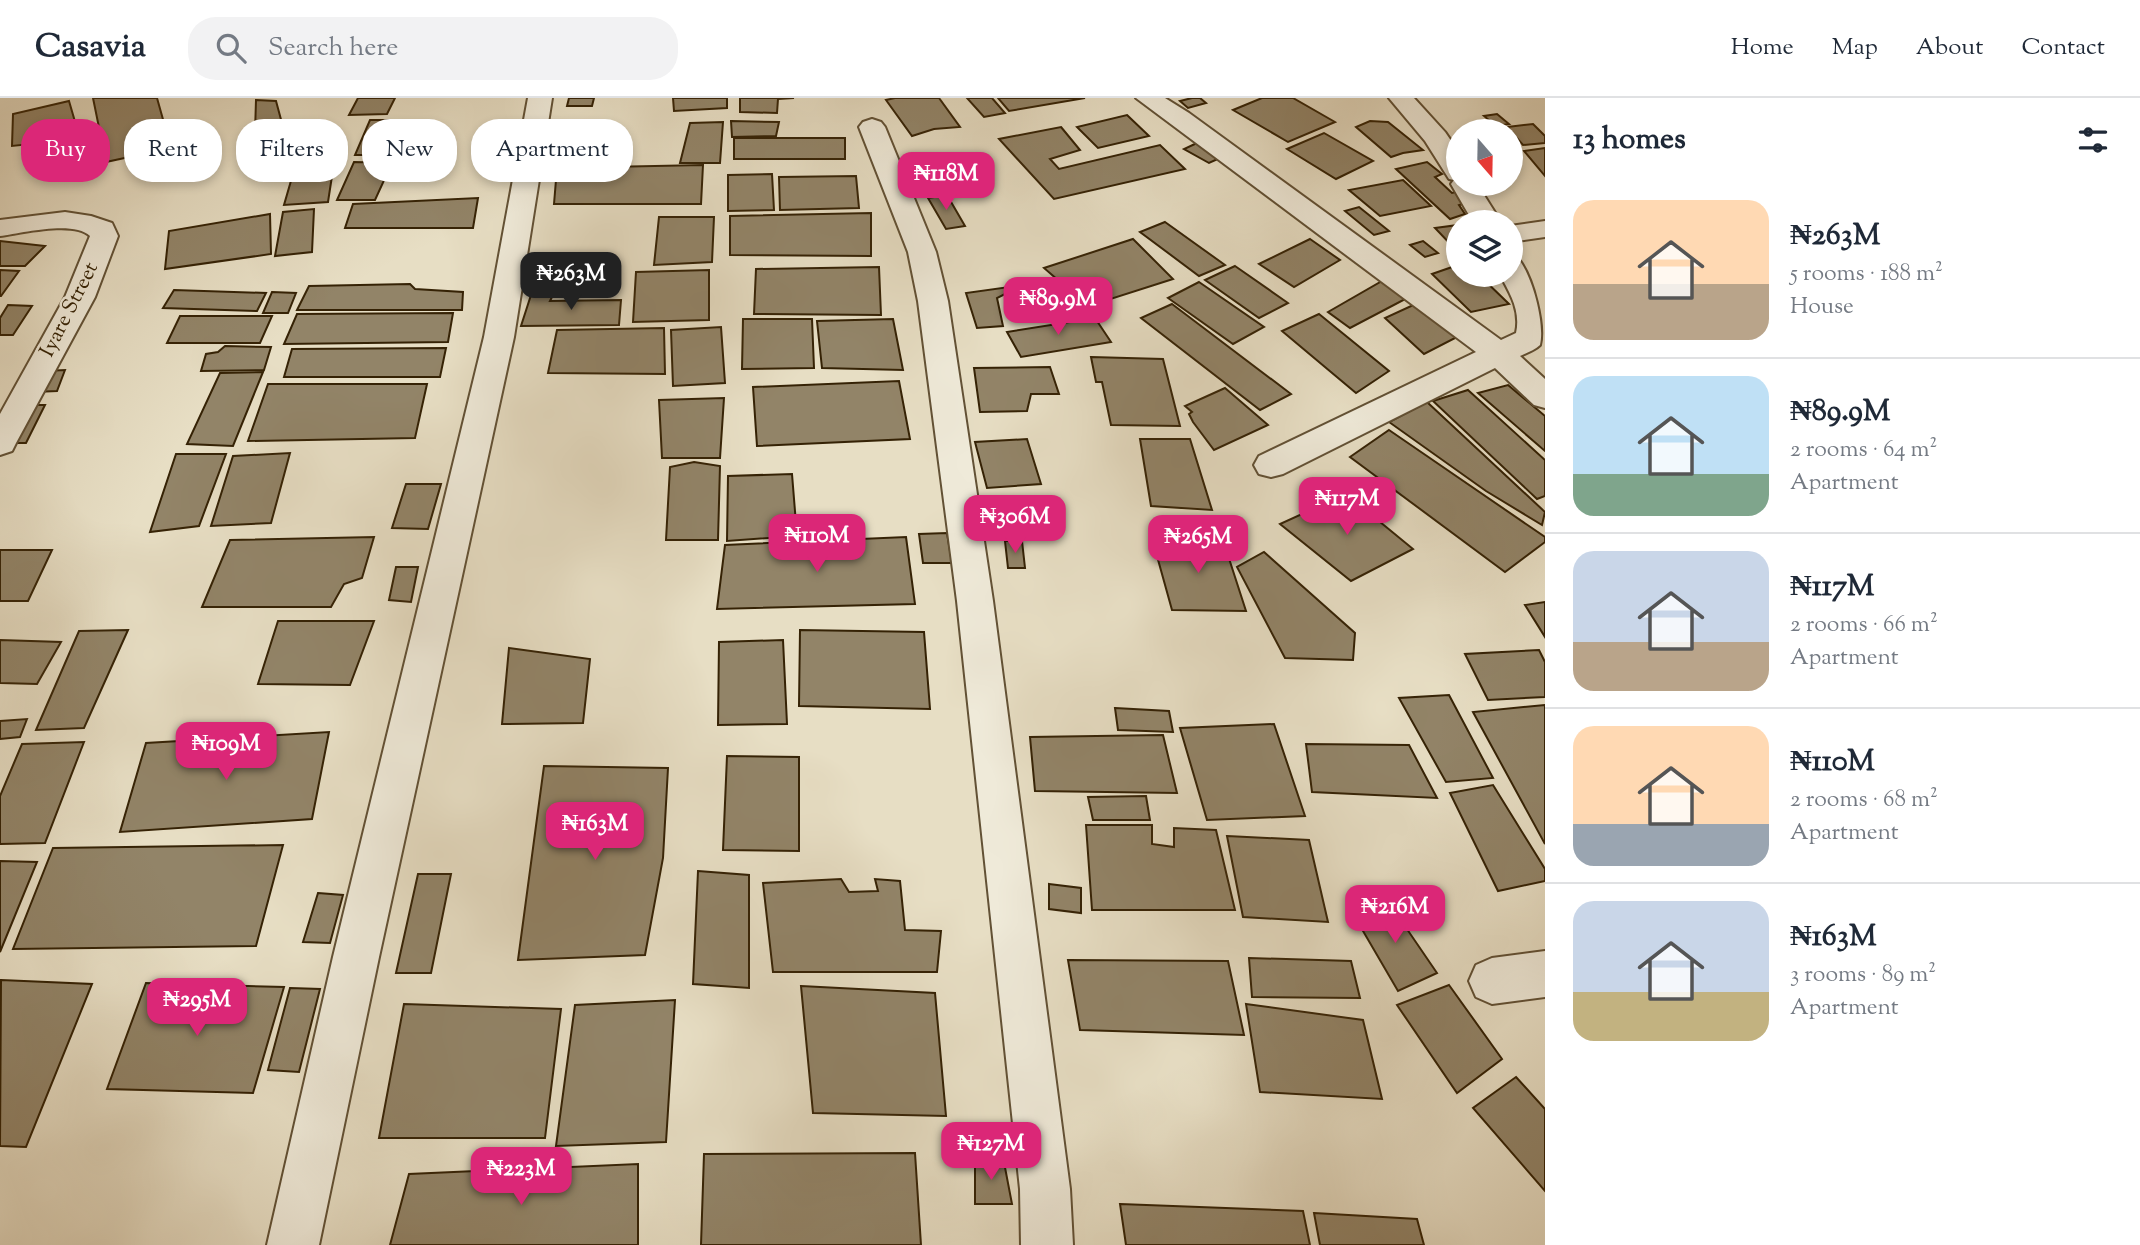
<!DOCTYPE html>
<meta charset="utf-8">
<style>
body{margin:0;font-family:"Sorts Mill Goudy",serif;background:#f2f2f3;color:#1f2937;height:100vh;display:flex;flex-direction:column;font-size:26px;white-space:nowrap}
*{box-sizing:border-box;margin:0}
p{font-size:23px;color:#747a83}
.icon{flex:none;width:38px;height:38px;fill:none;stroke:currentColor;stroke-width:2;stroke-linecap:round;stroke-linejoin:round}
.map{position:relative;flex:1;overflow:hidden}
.side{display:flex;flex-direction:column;background:#fff;width:595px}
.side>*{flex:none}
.hud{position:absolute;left:21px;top:21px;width:665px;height:63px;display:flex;gap:14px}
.needle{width:46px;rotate:160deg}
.fabs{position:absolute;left:1446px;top:21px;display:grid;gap:14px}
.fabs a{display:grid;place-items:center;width:77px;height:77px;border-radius:50%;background:#fff;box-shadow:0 4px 10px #0003;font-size:35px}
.price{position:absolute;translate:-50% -60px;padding:0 16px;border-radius:14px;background:#db2777;color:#fff;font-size:23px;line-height:46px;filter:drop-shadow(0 2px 4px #0008)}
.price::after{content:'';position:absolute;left:50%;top:42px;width:21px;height:16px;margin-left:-10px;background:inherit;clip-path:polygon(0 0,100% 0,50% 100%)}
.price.current{background:#222;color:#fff}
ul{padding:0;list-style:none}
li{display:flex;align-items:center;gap:21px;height:175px;padding:0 28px}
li+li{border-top:2px solid #e0e1e3}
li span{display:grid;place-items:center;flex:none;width:196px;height:140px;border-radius:21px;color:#555}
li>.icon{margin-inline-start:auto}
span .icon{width:84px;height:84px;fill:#fffc;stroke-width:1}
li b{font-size:30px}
h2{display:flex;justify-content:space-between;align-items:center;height:84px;padding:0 28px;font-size:30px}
.tag{padding:0 24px;border-radius:28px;background:#fff;box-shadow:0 4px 10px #0003;font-size:24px;line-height:63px}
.tag.current{background:#db2777;color:#fff}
header{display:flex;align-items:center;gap:42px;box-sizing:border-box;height:98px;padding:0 35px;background:#fff;border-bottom:2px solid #e0e1e3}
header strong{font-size:33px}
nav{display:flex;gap:38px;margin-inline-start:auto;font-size:24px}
.search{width:490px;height:63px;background:#f2f2f3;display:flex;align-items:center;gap:18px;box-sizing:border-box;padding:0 24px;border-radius:28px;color:#747a83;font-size:26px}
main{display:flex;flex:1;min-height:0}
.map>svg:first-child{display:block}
.building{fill:#928468;stroke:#352205;stroke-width:2}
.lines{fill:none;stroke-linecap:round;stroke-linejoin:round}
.minor-casing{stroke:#625135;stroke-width:4}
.minor{fill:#efead9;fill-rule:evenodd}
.labels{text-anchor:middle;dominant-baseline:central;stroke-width:5;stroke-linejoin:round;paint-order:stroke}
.far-street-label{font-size:21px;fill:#352205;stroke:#efead9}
</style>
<header>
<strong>Casavia</strong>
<div class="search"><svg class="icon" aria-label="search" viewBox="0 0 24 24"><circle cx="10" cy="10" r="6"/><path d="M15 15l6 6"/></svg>Search here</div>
<nav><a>Home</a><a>Map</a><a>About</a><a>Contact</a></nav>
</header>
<main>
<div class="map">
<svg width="1545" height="1147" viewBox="0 0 1545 1147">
<rect width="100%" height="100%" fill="#e7dec4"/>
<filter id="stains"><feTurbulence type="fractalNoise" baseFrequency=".00286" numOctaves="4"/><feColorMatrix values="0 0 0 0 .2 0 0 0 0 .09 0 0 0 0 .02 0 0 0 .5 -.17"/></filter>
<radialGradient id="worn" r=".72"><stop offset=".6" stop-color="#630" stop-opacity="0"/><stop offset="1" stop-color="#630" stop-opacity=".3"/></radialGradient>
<g class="building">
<polygon points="93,0 157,0 171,50 106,64"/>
<polygon points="358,0 395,0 387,16 349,17"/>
<polygon points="569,0 594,0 592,8 567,8"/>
<polygon points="673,0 727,0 727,10 674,13"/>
<polygon points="740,0 794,0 778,1 777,15 740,14"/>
<polygon points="895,0 939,0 960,29 934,31 912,38 886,2"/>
<polygon points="967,0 992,0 1005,15 984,19"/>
<polygon points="998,0 1085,0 1009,13"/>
<polygon points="1192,0 1200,0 1206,5 1188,10 1180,3"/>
<polygon points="1262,0 1293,0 1335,24 1288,44 1233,12"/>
<polygon points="256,2 276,3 283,29 255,34"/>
<polygon points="69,3 80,41 12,48 13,16"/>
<polygon points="1497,16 1509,26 1496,28 1484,18"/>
<polygon points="1127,17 1149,38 1098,50 1077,29"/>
<polygon points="370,22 414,22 401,57 355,57"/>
<polygon points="731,23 779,24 776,38 732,39"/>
<polygon points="1370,23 1388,24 1423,52 1403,55 1391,59 1356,29"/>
<polygon points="723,24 720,65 680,65 690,25"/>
<polygon points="1533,26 1545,38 1545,45 1523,47 1507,29"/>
<polygon points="1061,29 1080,52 1050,61 1059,71 1160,47 1185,71 1054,101 999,41"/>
<polygon points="1324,35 1373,63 1336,81 1287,51"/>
<rect x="734" y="40" width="111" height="21"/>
<polygon points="337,45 342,50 339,63 272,68 275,54 285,53 288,46"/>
<polygon points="1197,45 1220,60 1209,65 1184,51"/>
<polygon points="1545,50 1545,78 1524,53"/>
<polygon points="354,64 392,65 375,102 337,102"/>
<polygon points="1427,64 1442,76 1435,79 1452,95 1460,93 1470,104 1459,107 1465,116 1450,121 1396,71"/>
<polygon points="334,65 328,104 284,107 295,69"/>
<polygon points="703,67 701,106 554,106 557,70"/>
<polygon points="772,76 774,112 728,113 728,77"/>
<polygon points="856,78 859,110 780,112 779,79"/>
<polygon points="1403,82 1431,108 1380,118 1349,92"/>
<polygon points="947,97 965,128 946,131 928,100"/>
<polygon points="478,100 473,130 345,130 353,106"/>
<polygon points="1359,109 1389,133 1374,137 1345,113"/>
<polygon points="314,111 312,154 275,158 283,114"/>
<polygon points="871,115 871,158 730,157 730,118"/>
<polygon points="270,116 271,156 165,171 169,133"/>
<polygon points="659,119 714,119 712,164 654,167"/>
<polygon points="1165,124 1225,167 1199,178 1140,134"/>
<polygon points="1458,127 1458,151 1455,151 1435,130"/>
<polygon points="1133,141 1173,181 1095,206 1080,193 1066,189 1044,170"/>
<polygon points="1310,141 1340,162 1294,189 1259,166"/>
<polygon points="0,143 45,148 25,168 0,168"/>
<polygon points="1423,143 1438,155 1425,159 1410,147"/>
<polygon points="1458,167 1458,177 1479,177 1509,206 1471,214 1432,176"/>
<polygon points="1235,168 1288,205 1259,220 1205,182"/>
<polygon points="879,169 881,217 754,216 756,171"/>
<polygon points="0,172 19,173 1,198 0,198"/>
<polygon points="709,172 709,222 633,224 636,174"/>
<polygon points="1389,179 1411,198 1350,230 1328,214"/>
<polygon points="1199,184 1264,229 1233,246 1168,200"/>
<polygon points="410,186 415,191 463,194 462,212 297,212 309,188"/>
<polygon points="1009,189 1011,193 997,200 1003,228 977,230 966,195"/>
<polygon points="174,192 266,195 257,213 163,210"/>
<polygon points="272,194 296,195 288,215 263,215"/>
<polygon points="531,197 553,197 550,203 621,202 619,227 521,228"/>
<polygon points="1046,199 1057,213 1032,219 1022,204"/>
<polygon points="1422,203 1459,238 1424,256 1385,220"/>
<polygon points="1172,206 1291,296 1260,312 1141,220"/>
<polygon points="8,207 32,208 13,237 0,237 0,220"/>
<polygon points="453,215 448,244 284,246 297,216"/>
<polygon points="1319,216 1389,273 1356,295 1282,233"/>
<polygon points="180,218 272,218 260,245 167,245"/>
<polygon points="1095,220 1111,244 1021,259 1007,234"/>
<polygon points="743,221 812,221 814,270 742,271"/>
<polygon points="893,221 903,272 822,270 817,223"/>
<polygon points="721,229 725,285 673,288 671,232"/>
<polygon points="664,230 665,276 548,275 557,232"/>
<polygon points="225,248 271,249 264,272 201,273 206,256 218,254"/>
<polygon points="446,250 440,279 284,279 292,251"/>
<polygon points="1091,259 1163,261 1180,328 1111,327 1102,284 1096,284"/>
<polygon points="1050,269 1059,296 1031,296 1027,313 980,314 974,270"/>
<polygon points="65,272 57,293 35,294 44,273"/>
<polygon points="263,274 233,348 187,346 220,275"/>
<polygon points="899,283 910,341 757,348 753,289"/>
<polygon points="268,286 427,286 415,340 248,343"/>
<polygon points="1508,287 1545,318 1545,353 1478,295"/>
<polygon points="1225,290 1268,327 1214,352 1193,324 1189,316 1192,314 1185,308"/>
<polygon points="1468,292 1545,362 1545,398 1537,401 1433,303"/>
<polygon points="724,300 720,360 662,360 659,302"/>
<polygon points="1427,304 1545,414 1542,427 1486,393 1389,324"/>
<polygon points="21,307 45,307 26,345 2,345"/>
<polygon points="1389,332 1545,439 1545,444 1505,474 1350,359"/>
<polygon points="1027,341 1041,386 987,390 975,344"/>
<polygon points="1140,341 1190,341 1212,412 1151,408"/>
<polygon points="290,355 271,425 211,428 233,358"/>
<polygon points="176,356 226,356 199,428 150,434"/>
<polygon points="694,364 720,368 718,442 666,442 670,369"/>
<polygon points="792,376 797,438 727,443 728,378"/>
<polygon points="406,386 441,386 428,431 392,430"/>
<polygon points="1346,396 1413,451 1351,483 1280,426"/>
<polygon points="947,435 952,465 923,465 919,436"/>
<polygon points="374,439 362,480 344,486 331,509 202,509 230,442"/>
<polygon points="906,439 915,506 717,511 725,447"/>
<polygon points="1152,440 1223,442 1246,513 1172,512"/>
<polygon points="1005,443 1022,443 1025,470 1008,470"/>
<polygon points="0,452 52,452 28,503 0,503"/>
<polygon points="1264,454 1355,535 1353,562 1285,560 1237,469"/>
<polygon points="396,469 418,469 411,504 389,502"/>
<polygon points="1545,504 1545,539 1525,507"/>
<polygon points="278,523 374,523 350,587 258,586"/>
<polygon points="128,532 84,630 36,632 79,533"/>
<polygon points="800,532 924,534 930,611 799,608"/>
<polygon points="0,542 61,544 37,586 0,585"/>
<polygon points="783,542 787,626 718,627 719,544"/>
<polygon points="509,550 590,561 583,625 502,626"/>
<polygon points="1539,552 1545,564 1545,599 1488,602 1465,556"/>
<polygon points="1449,597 1493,680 1446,684 1399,600"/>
<polygon points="1545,607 1545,746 1473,614"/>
<polygon points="1115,610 1169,613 1173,634 1118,632"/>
<polygon points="27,621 20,639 0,641 0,623"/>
<polygon points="1274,626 1305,718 1207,722 1180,630"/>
<polygon points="329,634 312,721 120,734 146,645"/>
<polygon points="1163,637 1177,695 1035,693 1030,639"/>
<polygon points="84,644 45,745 0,746 0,698 22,646"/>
<polygon points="1306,646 1409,647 1437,700 1312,694"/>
<polygon points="727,658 799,659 799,753 723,752"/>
<polygon points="544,668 668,670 663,760 645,857 518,862"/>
<polygon points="1493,687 1545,771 1545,783 1498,793 1450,695"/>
<polygon points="1146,698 1150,722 1093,722 1088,699"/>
<polygon points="1086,727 1152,727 1152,746 1174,749 1174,730 1216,732 1235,812 1092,812"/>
<polygon points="1227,738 1309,742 1328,824 1243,819"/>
<polygon points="283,747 256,848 13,851 53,750"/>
<polygon points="0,763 37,764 0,854"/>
<polygon points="698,773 749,777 749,890 693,886"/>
<polygon points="418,776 451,776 431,875 396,875"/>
<polygon points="841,781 849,794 878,793 875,781 900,783 905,832 941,833 937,874 773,874 763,785"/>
<polygon points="1049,786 1081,790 1081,815 1049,811"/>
<polygon points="318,795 343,797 330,845 303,844"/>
<polygon points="1383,796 1437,875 1398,893 1356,821"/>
<polygon points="1249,860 1351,863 1360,900 1252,899"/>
<polygon points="1068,862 1228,863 1244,937 1080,932"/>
<polygon points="1,882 92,886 26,1049 0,1048"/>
<polygon points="146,885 284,889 253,995 107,991"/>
<polygon points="1449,887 1502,961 1457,995 1397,907"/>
<polygon points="801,888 935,895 946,1018 813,1015"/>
<polygon points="290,890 320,891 299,974 268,972"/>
<polygon points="675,902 666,1044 556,1048 575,907"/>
<polygon points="404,906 561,911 545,1040 379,1040"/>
<polygon points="1246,906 1363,922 1382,1001 1260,994"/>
<polygon points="1516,979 1545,1011 1545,1093 1473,1010"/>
<polygon points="915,1055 921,1147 701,1147 704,1056"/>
<polygon points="975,1059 1003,1059 1012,1106 975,1106"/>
<polygon points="638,1066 638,1147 390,1147 409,1076"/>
<polygon points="1120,1106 1303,1113 1310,1147 1126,1147"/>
<polygon points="1314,1115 1417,1121 1424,1147 1320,1147"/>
</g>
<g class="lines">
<g class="minor-casing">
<g id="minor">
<polygon points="528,0 552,0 514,239 379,859 319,1147 267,1147 333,859 484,239"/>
<path d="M1136,0H1165L1189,15L1501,242L1516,235C1521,213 1510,195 1500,177H1510V160L1520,163C1533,181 1545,226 1540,247C1535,252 1526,255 1520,258L1545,281V310L1534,307L1495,270L1283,376L1271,379L1259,376L1254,367L1259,358L1476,254Z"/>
<polygon points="1389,0 1414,0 1445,34 1458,53 1458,86 1477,86 1501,124 1473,124 1451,86 1454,82 1449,81 1425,43"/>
<polygon points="872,21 881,24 885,29 936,154 948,203 993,503 1070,1091 1073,1147 1021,1147 1020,1091 957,503 918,203 908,154 859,29 863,24"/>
<path d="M65,114L91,118L112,125L118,138L95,199L16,345L12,353L0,357V316L65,199L90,138C74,122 22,135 0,138V122Z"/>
<polygon points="1545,123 1545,139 1510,144 1510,128"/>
<polygon points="1545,853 1545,899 1492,906 1476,899 1469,883 1476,867 1492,860"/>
</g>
</g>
<use href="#minor" class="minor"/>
</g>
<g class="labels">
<g class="far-street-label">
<text transform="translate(70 212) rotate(-63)">Iyare Street</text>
</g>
</g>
<rect width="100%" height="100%" filter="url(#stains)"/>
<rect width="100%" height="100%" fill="url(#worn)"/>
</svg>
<div class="fabs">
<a><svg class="needle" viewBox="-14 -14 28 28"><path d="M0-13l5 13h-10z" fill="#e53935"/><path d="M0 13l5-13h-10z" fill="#747a83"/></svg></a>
<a><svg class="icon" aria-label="layers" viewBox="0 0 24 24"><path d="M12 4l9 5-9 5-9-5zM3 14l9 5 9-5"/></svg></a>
</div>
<b class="price" style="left:946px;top:114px">₦118M</b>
<b class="price current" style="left:571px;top:214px">₦263M</b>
<b class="price" style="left:1058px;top:239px">₦89.9M</b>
<b class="price" style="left:1347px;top:439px">₦117M</b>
<b class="price" style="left:1015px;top:457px">₦306M</b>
<b class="price" style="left:817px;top:476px">₦110M</b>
<b class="price" style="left:1198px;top:477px">₦265M</b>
<b class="price" style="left:226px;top:684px">₦109M</b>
<b class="price" style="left:595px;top:764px">₦163M</b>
<b class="price" style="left:1395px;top:847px">₦216M</b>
<b class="price" style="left:197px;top:940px">₦295M</b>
<b class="price" style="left:991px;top:1084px">₦127M</b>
<b class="price" style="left:521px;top:1109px">₦223M</b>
<div class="hud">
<a class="tag current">Buy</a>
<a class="tag">Rent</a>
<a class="tag">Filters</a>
<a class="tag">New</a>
<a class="tag">Apartment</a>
</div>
</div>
<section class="side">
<h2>13 homes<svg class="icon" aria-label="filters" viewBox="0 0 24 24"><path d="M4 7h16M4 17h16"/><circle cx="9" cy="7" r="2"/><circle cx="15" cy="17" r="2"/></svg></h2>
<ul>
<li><span style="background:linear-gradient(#ffd9b3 60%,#b9a48a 0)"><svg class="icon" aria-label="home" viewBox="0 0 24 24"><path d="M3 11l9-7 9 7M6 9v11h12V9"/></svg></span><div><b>₦263M</b><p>5 rooms · 188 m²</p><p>House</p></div></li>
<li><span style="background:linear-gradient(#bfe0f5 70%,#7fa58c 0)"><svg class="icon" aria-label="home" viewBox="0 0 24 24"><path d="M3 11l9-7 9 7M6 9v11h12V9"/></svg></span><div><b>₦89.9M</b><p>2 rooms · 64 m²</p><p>Apartment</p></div></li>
<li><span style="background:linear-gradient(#c9d6e8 65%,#b9a48a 0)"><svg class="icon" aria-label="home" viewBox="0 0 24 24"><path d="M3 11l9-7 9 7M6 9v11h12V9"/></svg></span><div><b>₦117M</b><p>2 rooms · 66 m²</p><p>Apartment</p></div></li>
<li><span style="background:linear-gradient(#ffd9b3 70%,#9aa5b1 0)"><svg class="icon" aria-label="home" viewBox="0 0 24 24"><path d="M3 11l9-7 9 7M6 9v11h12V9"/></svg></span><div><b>₦110M</b><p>2 rooms · 68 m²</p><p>Apartment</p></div></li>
<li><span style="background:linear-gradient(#c9d6e8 65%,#c2b280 0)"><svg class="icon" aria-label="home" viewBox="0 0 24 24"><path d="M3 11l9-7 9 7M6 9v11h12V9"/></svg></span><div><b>₦163M</b><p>3 rooms · 89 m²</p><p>Apartment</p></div></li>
</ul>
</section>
</main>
